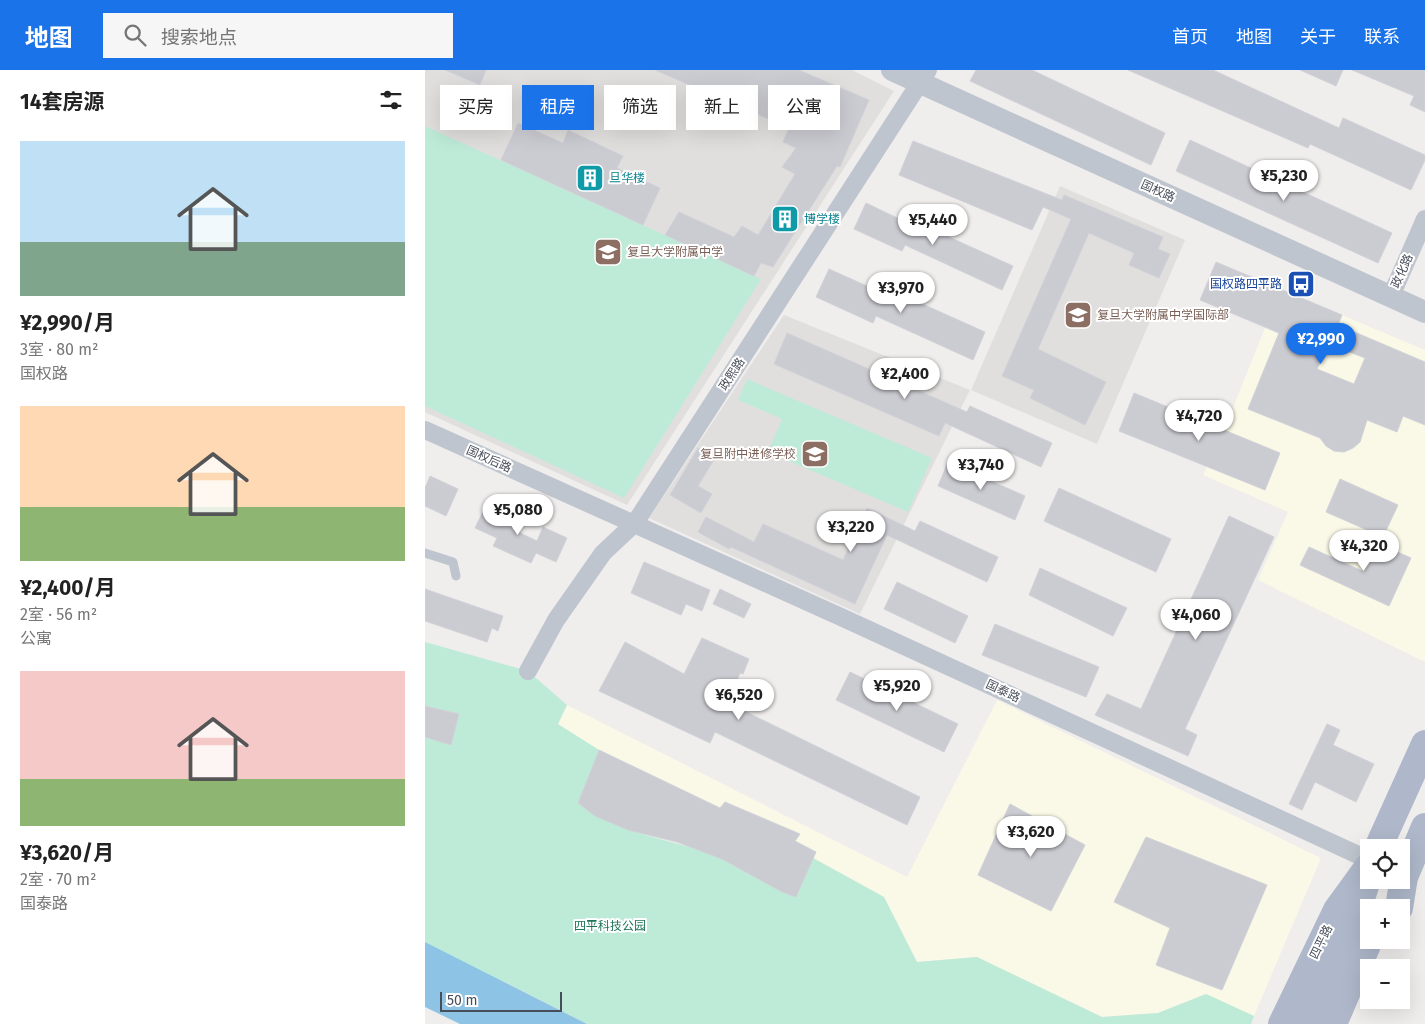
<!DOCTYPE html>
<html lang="zh">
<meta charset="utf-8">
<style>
body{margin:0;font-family:"Fira Sans","Noto Sans SC",sans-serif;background:#f6f6f6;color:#222;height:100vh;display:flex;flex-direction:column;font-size:19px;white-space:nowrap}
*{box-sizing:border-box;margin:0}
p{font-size:16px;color:#767676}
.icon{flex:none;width:28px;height:28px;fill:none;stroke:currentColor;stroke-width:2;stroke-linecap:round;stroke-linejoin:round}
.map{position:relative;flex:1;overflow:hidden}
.details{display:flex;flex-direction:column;background:#fff;width:425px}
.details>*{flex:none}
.top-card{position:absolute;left:15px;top:15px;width:475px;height:45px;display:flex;gap:10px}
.controls{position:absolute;left:935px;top:769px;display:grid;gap:10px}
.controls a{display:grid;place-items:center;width:50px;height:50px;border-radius:0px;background:#fff;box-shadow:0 5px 20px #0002;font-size:25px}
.scale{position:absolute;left:15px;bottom:12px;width:122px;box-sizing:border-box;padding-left:5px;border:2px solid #474d59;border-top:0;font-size:14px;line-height:18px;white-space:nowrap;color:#474d59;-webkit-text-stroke:4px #fff;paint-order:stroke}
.price{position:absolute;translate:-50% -42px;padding:0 11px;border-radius:18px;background:#fff;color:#222;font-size:16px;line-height:32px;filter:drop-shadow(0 1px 2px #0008)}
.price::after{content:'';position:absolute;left:50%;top:30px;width:15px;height:11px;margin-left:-8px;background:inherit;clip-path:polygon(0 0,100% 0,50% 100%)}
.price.active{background:#1a73e8;color:#fff}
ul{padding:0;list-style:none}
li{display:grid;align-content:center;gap:10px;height:265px;padding:0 20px}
li span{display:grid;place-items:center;height:155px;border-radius:0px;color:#555}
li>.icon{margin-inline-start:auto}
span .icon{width:90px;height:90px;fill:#fffc;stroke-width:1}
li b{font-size:21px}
h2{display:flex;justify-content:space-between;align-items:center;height:60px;padding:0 20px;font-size:21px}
.chip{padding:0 18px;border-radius:0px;background:#fff;box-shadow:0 5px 20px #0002;font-size:18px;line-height:45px}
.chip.active{background:#1a73e8;color:#fff}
header{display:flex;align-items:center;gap:30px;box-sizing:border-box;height:70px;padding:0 25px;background:#1a73e8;color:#fff}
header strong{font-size:24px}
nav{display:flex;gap:28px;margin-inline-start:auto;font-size:18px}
.search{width:350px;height:45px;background:#f6f6f6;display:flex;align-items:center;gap:12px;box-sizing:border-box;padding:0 18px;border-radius:0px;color:#767676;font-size:19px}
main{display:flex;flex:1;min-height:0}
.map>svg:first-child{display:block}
.commercial{fill:#faf8e6}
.education{fill:#e1dfde}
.green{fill:#bdebd7}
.water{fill:#8dc4e5}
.building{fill:#cbcbd2;stroke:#d1d2d8;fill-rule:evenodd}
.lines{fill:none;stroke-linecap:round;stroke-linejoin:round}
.service{stroke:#bfc5ce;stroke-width:9}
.minor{stroke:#bfc5ce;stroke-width:18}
.tertiary{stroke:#bfc5ce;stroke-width:22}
.primary{stroke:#aeb8ca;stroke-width:28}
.labels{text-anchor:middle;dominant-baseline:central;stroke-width:4;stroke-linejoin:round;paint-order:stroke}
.culture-label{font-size:12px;fill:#0d838f;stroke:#fff;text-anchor:start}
.street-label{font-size:12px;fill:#474d59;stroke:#fff}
.education-label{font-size:12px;fill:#785e54;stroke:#fff;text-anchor:start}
.transit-label{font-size:12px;fill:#164399;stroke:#fff;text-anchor:end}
.park-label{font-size:12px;fill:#1c7558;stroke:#fff}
</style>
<header>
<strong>地图</strong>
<div class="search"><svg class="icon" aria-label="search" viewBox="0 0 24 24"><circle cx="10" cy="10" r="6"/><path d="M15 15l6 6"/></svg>搜索地点</div>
<nav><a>首页</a><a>地图</a><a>关于</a><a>联系</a></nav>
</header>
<main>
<section class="details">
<h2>14套房源<svg class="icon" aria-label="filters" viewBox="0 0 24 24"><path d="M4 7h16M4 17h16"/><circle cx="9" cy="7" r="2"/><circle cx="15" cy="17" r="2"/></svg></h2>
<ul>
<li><span style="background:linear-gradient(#bfe0f5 65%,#7fa58c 0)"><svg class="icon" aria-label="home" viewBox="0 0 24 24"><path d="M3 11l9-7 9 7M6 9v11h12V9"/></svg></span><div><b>¥2,990/月</b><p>3室 · 80 m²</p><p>国权路</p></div></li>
<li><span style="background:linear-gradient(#ffd9b3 65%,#8fb573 0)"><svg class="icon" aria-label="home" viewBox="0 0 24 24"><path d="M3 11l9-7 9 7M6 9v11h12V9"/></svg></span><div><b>¥2,400/月</b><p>2室 · 56 m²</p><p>公寓</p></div></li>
<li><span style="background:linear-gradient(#f6c9c9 70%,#8fb573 0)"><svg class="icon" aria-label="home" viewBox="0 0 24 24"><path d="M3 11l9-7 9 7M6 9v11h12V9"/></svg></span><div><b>¥3,620/月</b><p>2室 · 70 m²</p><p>国泰路</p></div></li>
</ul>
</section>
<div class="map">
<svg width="1000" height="954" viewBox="0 0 1000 954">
<rect width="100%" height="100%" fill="#f0eded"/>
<g class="commercial">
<polygon points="917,245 1000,280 1000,592 833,510 863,442 778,405 803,350 840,258 896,281"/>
<polygon points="572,630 896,788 829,946 781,924 733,943 677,947 552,887 492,892 459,827 388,788 371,827 357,822 324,803 252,772 203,760 170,746 153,733 133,654 142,635 482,807"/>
</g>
<g class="education">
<polygon points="0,0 427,0 469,21 202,435 0,342"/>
<polygon points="635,116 760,170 672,374 546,320"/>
<polygon points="359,245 545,320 435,544 224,448"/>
</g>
<g class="green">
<polygon points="0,56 336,209 199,428 0,336"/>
<polygon points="322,309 507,388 483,442 343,382 357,349 313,330"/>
<path d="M0,572L103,601L142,635L133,654L174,680L153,733C194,766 248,768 296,788C322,799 344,818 371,827L388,788L459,827L492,892L552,887L677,947L733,943L781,924L829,946L826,954H162L0,872Z"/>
</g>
<polygon class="water" points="0,872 162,954 35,954 0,937"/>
<g class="building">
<polygon points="20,0 61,0 55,15"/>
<polygon points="230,0 374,0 444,30 415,97 412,96 348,197 336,193 329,206 240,165 254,142 309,167 317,156 333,165 370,104 357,97 371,78 358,72 364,58"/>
<polygon points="551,0 607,0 740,63 726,95 545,11"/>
<polygon points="703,0 788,0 914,58 918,48 1000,85 1000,90 986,120 885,74 883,78"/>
<polygon points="875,0 918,0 911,16"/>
<polygon points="927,0 1000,0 1000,42 985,35 989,26"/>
<polygon points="93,53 138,73 143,60 198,86 192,98 235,118 218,155 76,90"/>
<polygon points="765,70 967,163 953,193 751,101"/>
<polygon points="488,71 637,130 639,125 738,167 733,179 745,184 734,208 704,195 709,183 664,163 613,279 681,312 660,355 605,328 609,320 577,306 646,149 618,137 607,160 474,105"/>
<polygon points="441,133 489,156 491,152 588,196 577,220 480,175 477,181 429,159"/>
<path d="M791,192L917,245L913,255L1000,292V355L978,346L972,362L942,350L935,372L928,378L919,382L909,381L901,376L895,368L823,339L854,263L775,230ZM904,274L940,288L929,314L892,299Z"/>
<polygon points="404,199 462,225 464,219 560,262 548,290 451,246 448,253 391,227"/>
<polygon points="362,263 542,342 545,336 627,373 616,397 520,353 514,366 349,294"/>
<polygon points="709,323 855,383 840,420 694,361"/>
<polygon points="273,378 290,388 273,416 287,424 276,443 245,425"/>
<polygon points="523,392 600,426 590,450 513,416"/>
<polygon points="5,406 33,419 21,446 0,436 0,418"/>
<polygon points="915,409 973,435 958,467 901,442"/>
<polygon points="634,418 746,469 731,502 619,451"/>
<polygon points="63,431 93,445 87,459 112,471 118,457 142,468 131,492 111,483 106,493 68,476 72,468 50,458"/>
<polygon points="442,438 490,461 495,451 573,487 562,512 462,465 430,534 306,477 304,479 273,462 281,447 329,472 338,454 418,490"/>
<polygon points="804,446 849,467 760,659 772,665 763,686 670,645 682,624 716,639"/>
<polygon points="950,472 986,488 964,536 875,495 884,477 937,501"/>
<polygon points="219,492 285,520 277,541 261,534 256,545 206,523"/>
<polygon points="615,498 702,538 688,566 604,525"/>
<polygon points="472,512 543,546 530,573 459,539"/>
<polygon points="0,519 78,546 73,561 67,558 62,572 0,551"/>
<polygon points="295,519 326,534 319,548 288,534"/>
<polygon points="570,554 674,597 661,627 557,585"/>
<polygon points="277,568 324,589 318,604 315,603 303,633 495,727 482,755 290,662 285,673 174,621 200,572 259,604"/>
<polygon points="425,602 533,654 519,682 411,630"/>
<polygon points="0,636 34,644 26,675 0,667"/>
<polygon points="902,654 915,660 908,675 949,694 931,732 890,712 877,740 864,734"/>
<polygon points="174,680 295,738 300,732 375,764 370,771 391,782 371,827 357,822 297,789 252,772 203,760 170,746 153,733"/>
<polygon points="585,734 660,775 626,841 553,805"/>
<polygon points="721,767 842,815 797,920 731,895 745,858 689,832"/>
</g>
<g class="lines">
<polyline class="service" points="0,483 28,492 31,506"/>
<g class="minor">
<polyline points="966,226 1000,149"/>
<polyline points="0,360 416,547 944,790"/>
<polyline points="103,601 131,550 178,483 210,453 503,0"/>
</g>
<polyline class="tertiary" points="467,0 1000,242"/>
<g class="primary">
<polyline points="953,778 1000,674"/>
<polyline points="974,838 979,807 1000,757"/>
<polyline points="857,954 912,840 944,796"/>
<polyline points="881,954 931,843 941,813"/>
<polyline points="908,954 944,870"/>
</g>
</g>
<defs>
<g id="building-square" transform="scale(1.4375)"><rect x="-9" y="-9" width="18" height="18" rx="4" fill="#0f9aa8" stroke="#fff"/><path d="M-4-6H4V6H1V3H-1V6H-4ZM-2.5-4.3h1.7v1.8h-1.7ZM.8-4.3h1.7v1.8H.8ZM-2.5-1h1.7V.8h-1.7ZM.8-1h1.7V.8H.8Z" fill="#fff"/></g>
<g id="school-square" transform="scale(1.4375)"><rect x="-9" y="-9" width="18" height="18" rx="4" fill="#8d6e63" stroke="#fff"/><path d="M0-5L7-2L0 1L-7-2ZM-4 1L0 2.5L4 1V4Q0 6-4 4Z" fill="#fff"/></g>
<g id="bus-square" transform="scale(1.4375)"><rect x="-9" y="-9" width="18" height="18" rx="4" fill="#1a4fb4" stroke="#fff"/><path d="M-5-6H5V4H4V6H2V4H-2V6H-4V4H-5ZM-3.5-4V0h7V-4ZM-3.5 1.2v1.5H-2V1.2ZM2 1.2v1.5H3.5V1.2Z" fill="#fff"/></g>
</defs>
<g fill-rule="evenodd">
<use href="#building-square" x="165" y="108"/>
<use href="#building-square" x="360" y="149"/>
<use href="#school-square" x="183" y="182"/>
<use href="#bus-square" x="876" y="214"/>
<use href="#school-square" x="653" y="245"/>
<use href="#school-square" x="390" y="384"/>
</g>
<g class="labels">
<g class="culture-label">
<text x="184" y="108">旦华楼</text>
<text x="379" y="149">博学楼</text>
</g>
<g class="street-label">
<text transform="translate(733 121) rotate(24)">国权路</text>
<text transform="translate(977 201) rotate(-66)">政化路</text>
<text transform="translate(307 304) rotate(-57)">政熙路</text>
<text transform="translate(64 389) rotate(24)">国权后路</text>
<text transform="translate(578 621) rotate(25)">国泰路</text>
<text transform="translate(896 872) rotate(-64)">四平路</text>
</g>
<g class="education-label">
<text x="202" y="182">复旦大学附属中学</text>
<text x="672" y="245">复旦大学附属中学国际部</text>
<text x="371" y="384" text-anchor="end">复旦附中进修学校</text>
</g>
<g class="transit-label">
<text x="857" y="214">国权路四平路</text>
</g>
<g class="park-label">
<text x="185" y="856">四平科技公园</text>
</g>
</g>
</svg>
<div class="controls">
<a><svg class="icon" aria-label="locate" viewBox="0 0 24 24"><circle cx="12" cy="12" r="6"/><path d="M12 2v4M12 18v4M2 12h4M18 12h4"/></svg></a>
<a>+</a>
<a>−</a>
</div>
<div class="scale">50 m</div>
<b class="price" style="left:859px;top:132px">¥5,230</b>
<b class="price" style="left:508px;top:176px">¥5,440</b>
<b class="price" style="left:476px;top:244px">¥3,970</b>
<b class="price active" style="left:896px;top:295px">¥2,990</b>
<b class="price" style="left:480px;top:330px">¥2,400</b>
<b class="price" style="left:774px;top:372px">¥4,720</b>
<b class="price" style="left:556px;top:421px">¥3,740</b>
<b class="price" style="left:93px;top:466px">¥5,080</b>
<b class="price" style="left:426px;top:483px">¥3,220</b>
<b class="price" style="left:939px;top:502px">¥4,320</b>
<b class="price" style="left:771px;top:571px">¥4,060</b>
<b class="price" style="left:472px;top:642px">¥5,920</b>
<b class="price" style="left:314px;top:651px">¥6,520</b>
<b class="price" style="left:606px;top:788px">¥3,620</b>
<div class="top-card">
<a class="chip">买房</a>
<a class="chip active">租房</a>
<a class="chip">筛选</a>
<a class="chip">新上</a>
<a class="chip">公寓</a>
</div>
</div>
</main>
